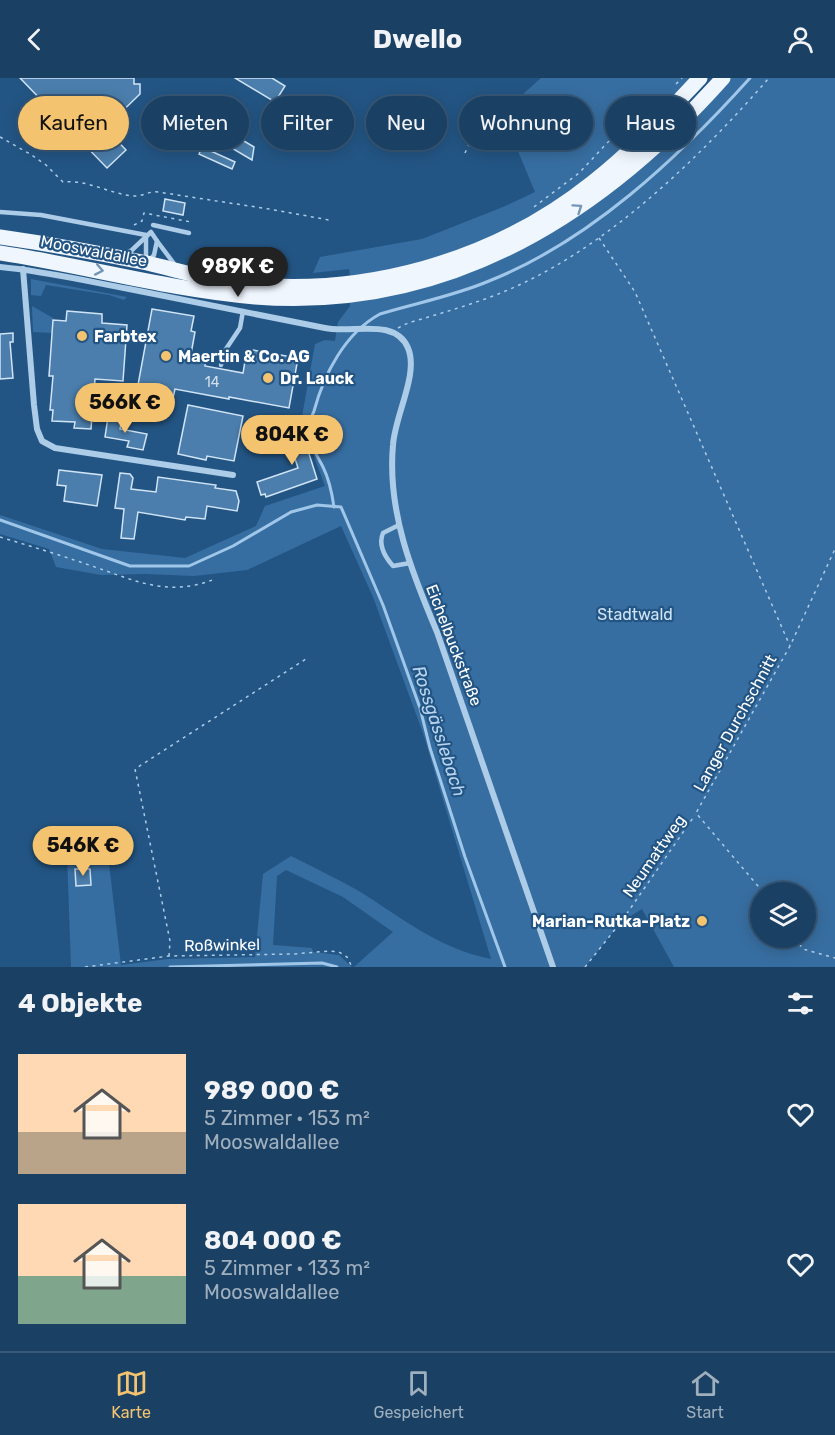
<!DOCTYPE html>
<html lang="de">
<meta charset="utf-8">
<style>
body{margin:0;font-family:Rubik,sans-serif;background:#274b6c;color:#f1f3f6;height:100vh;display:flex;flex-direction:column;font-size:22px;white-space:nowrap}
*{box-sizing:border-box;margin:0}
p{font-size:20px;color:#9fafbe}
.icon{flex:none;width:33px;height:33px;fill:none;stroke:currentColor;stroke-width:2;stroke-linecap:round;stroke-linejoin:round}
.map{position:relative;height:889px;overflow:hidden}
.details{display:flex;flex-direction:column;background:#1a4063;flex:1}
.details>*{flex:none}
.hud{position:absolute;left:18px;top:18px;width:800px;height:54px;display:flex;gap:12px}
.buttons{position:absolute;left:750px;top:804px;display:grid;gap:12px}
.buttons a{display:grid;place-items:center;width:66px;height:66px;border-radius:50%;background:#1a4063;box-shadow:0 3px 15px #0003,0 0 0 2px #385978;font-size:30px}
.price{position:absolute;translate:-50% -51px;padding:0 14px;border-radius:21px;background:#f3c36f;color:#111;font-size:20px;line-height:39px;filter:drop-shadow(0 2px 3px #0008)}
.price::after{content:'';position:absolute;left:50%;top:36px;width:18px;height:14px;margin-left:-9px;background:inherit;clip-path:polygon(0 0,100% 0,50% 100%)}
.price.active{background:#222;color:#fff}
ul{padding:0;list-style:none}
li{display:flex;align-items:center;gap:18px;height:150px;padding:0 18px}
li span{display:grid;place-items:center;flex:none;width:168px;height:120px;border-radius:0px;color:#555}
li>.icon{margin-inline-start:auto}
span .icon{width:72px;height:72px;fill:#fffc;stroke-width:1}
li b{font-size:26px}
h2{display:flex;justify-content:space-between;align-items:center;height:72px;padding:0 18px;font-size:26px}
.chip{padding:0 21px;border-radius:27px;background:#1a4063;box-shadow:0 3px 15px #0003,0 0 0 2px #385978;font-size:21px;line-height:54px}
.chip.active{background:#f3c36f;color:#111}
header{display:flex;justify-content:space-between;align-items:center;height:78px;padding:0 18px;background:#1a4063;font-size:27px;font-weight:700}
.dock{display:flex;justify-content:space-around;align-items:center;height:84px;border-top:2px solid #385978;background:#1a4063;font-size:16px;color:#9fafbe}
.dock a{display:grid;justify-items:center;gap:3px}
.dock .active{color:#f3c36f}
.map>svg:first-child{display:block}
.green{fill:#376ea1;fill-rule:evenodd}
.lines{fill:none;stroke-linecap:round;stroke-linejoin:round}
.stream{stroke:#a0c7e9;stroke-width:3}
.building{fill:#4b7eac;stroke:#d0e4f6;stroke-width:1.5}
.path{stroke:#accce8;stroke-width:1.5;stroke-dasharray:3 4.5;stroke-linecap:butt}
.lane{stroke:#accce8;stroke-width:4.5}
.street{stroke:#accce8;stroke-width:6}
.primary{stroke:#eff6fe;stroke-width:15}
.oneway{stroke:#7595b5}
.poi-dot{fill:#f3c36f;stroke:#235584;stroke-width:2}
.labels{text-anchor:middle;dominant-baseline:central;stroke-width:4.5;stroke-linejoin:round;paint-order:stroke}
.number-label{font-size:14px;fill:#d2dfea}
.street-label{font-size:16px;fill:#fff;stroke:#235584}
.poi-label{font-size:16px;font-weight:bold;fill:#fff;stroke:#235584;text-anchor:start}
.park-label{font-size:16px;fill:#d0e4f6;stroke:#235584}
.water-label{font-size:18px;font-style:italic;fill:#b8d5f0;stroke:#235584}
</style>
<header><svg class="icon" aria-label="back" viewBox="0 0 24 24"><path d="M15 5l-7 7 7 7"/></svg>Dwello<svg class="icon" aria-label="person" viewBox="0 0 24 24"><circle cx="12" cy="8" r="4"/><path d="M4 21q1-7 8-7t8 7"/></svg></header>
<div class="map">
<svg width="835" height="889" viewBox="0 0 835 889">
<rect width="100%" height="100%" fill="#235584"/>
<g class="green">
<path d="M541,0H690C658,33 627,67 592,96C539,141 471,174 404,189C386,193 368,195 350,198L349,191L313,195L320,179L422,161L503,129L535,114L502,35Z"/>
<path d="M727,0H835V889H674L642,831L621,844L585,889H354L393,854L343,819L286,792L277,798L273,867L312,870L313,874L339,877L352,889H71L67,776L51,774L44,766L105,752L121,887L168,881L255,879L263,796L291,778C313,789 336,800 357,812C401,839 439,871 491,881L423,655L373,519L341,448L247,492L194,498L145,496L101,497L56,489L49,471L0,456V437L102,471L185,480L256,448L265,428L325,408L301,344L315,266L325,262L335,263L338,244L350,228V220L529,165ZM760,814H806V860H760Z"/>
<polygon points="31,201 127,219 124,222 109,217 46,207 41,218 31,217"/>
<polygon points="32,228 53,240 52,255 33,254"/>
</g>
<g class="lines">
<g class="stream">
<path d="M334,429C332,415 329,401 323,389C317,377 308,364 308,350C309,345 312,338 314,333C324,296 345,255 380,236C416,225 454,218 489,203C590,163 678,80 750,0"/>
<polyline points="0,442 130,488 189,488 233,468 291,434 317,427 341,429 383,527 401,577 420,630 430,670 465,779 505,889"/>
<polyline points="170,889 322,885 337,889"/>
</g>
</g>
<g class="building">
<polygon points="20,0 134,0 134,6 140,6 140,16 105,50 126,72 107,90"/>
<polygon points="235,0 272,0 285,8 275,24"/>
<polygon points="202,38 254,69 252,82 196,49"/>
<polygon points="202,69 235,84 232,91 199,76"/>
<polygon points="165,121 185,125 183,137 163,133"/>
<polygon points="152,231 194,238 191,253 195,254 191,276 206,279 205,288 243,295 247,271 298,280 289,330 229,319 229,321 175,311 173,320 170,319 166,340 133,334"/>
<polygon points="67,233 102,236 102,245 127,247 123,303 95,301 91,351 74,350 75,344 52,343 53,332 50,332 53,298 49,298 53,242 66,243"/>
<polygon points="13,255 13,264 10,264 13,300 0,301 0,256"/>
<polygon points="188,327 243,338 234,383 207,378 206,382 178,376"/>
<polygon points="108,339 122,340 120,351 147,356 143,372 127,369 129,363 105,359"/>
<polygon points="299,344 317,401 266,419 265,416 261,417 257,404 298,390 285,349"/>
<polygon points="59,392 102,397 97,428 64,423 66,408 57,407"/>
<polygon points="120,395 130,396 133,400 131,411 156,414 158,399 216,407 215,410 236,413 239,423 237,433 207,428 205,441 186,439 185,442 138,434 134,461 121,460 124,431 115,430"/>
<polygon points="75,791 90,791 91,807 76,808"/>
</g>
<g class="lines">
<g class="path">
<polyline points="676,6 682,0"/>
<path d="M0,59L30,76L46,87L63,104C88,101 111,117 135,118C143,118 149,113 158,114L269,131L329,142"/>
<polyline points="465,75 481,39 494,20"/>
<polyline points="534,129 579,95 608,64 653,31"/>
<polyline points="134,147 142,143 144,135 191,144"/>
<polyline points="599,160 635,214 790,568"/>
<polyline points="194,183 239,192"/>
<path d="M398,250L408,245C445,234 482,224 517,208C613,164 700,79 769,0"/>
<path d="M0,459C30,468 60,477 89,487C134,502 167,520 215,501"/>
<polyline points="763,814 696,735 790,568 835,471"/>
<polyline points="795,860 803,871 835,880"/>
<polyline points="169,878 170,863 135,691 309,579"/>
<polyline points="85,889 169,878 293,876 329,873 339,874 347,879 352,889"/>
<polyline points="585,889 621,844 695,737"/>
</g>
<g class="lane">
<polyline points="0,134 41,137 146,157"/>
<polyline points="153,147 189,155"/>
<polyline points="146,157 146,181"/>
<polyline points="157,163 175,187"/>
<polyline points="124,176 132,172 151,154 157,163 154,177 149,183"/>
<polyline points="221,287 224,274 240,250 243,233"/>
<path d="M399,447L383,455C378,467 385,479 393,488L410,485"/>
</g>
<g class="street">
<path d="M0,189C44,193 86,203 129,211C195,224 260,237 325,250C351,256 395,239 408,270C419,296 395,337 393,367C387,433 412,495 437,554L553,889"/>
<polyline points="23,191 34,327 37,351 42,363 55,370 233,397"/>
</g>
<g class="primary">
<path d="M0,159C49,166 99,175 147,185C177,192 206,201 236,205C362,220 493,184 593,104C632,74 666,36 700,0"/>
<path d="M0,175C85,188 170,212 255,219C446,234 600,138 723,0"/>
</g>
</g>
<defs><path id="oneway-chevron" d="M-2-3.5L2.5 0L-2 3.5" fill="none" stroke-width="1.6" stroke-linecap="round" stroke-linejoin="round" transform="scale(1.5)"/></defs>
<g class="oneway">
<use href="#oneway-chevron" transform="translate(578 130) rotate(-35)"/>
<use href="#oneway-chevron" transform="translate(99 192) rotate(11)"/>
</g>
<g class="poi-dot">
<circle cx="82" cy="258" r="6"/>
<circle cx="166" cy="278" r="6"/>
<circle cx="268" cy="300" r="6"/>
<circle cx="702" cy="843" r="6"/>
</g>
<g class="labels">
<g class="number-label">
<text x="212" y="304">14</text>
</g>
<g class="street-label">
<text transform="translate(94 173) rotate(11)">Mooswaldallee</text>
<text transform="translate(454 567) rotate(69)">Eichelbuckstraße</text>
<text transform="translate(735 645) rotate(-61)">Langer Durchschnitt</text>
<text transform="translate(654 778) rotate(-55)">Neumattweg</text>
<text transform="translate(222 867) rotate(-1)">Roßwinkel</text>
</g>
<g class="poi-label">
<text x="94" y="258">Farbtex</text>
<text x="178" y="278">Maertin &amp; Co. AG</text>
<text x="280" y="300">Dr. Lauck</text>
<text x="690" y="843" text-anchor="end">Marian-Rutka-Platz</text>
</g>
<g class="park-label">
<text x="635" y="536">Stadtwald</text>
</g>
<g class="water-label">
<text transform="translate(439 653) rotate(72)">Rossgässlebach</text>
</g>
</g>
</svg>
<div class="buttons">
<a><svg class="icon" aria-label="layers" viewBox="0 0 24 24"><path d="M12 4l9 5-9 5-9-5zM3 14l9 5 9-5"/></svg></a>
</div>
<b class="price active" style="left:238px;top:220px">989K €</b>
<b class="price" style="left:125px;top:356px">566K €</b>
<b class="price" style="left:292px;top:388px">804K €</b>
<b class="price" style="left:83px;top:799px">546K €</b>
<div class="hud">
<a class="chip active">Kaufen</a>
<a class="chip">Mieten</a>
<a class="chip">Filter</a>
<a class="chip">Neu</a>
<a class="chip">Wohnung</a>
<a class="chip">Haus</a>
</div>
</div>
<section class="details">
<h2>4 Objekte<svg class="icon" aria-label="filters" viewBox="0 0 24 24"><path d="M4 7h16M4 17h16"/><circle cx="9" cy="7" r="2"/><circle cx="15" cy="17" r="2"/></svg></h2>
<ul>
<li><span style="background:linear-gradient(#ffd9b3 65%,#b9a48a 0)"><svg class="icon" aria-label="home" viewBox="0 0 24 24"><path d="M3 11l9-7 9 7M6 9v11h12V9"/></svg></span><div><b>989 000 €</b><p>5 Zimmer · 153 m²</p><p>Mooswaldallee</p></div><svg class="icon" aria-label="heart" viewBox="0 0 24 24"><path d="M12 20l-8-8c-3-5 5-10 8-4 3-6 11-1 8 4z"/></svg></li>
<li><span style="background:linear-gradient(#ffd9b3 60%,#7fa58c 0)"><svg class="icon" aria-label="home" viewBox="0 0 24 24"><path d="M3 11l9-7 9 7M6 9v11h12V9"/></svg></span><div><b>804 000 €</b><p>5 Zimmer · 133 m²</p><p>Mooswaldallee</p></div><svg class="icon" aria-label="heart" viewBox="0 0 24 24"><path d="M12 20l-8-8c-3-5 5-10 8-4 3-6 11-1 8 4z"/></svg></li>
</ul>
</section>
<nav class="dock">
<a class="active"><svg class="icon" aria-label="map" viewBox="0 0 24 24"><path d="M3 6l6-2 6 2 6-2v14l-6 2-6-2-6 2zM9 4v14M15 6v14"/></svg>Karte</a>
<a><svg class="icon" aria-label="saved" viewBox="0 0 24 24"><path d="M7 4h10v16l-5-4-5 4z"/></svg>Gespeichert</a>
<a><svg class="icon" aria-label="home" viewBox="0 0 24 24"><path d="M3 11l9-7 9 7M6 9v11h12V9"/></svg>Start</a>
</nav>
